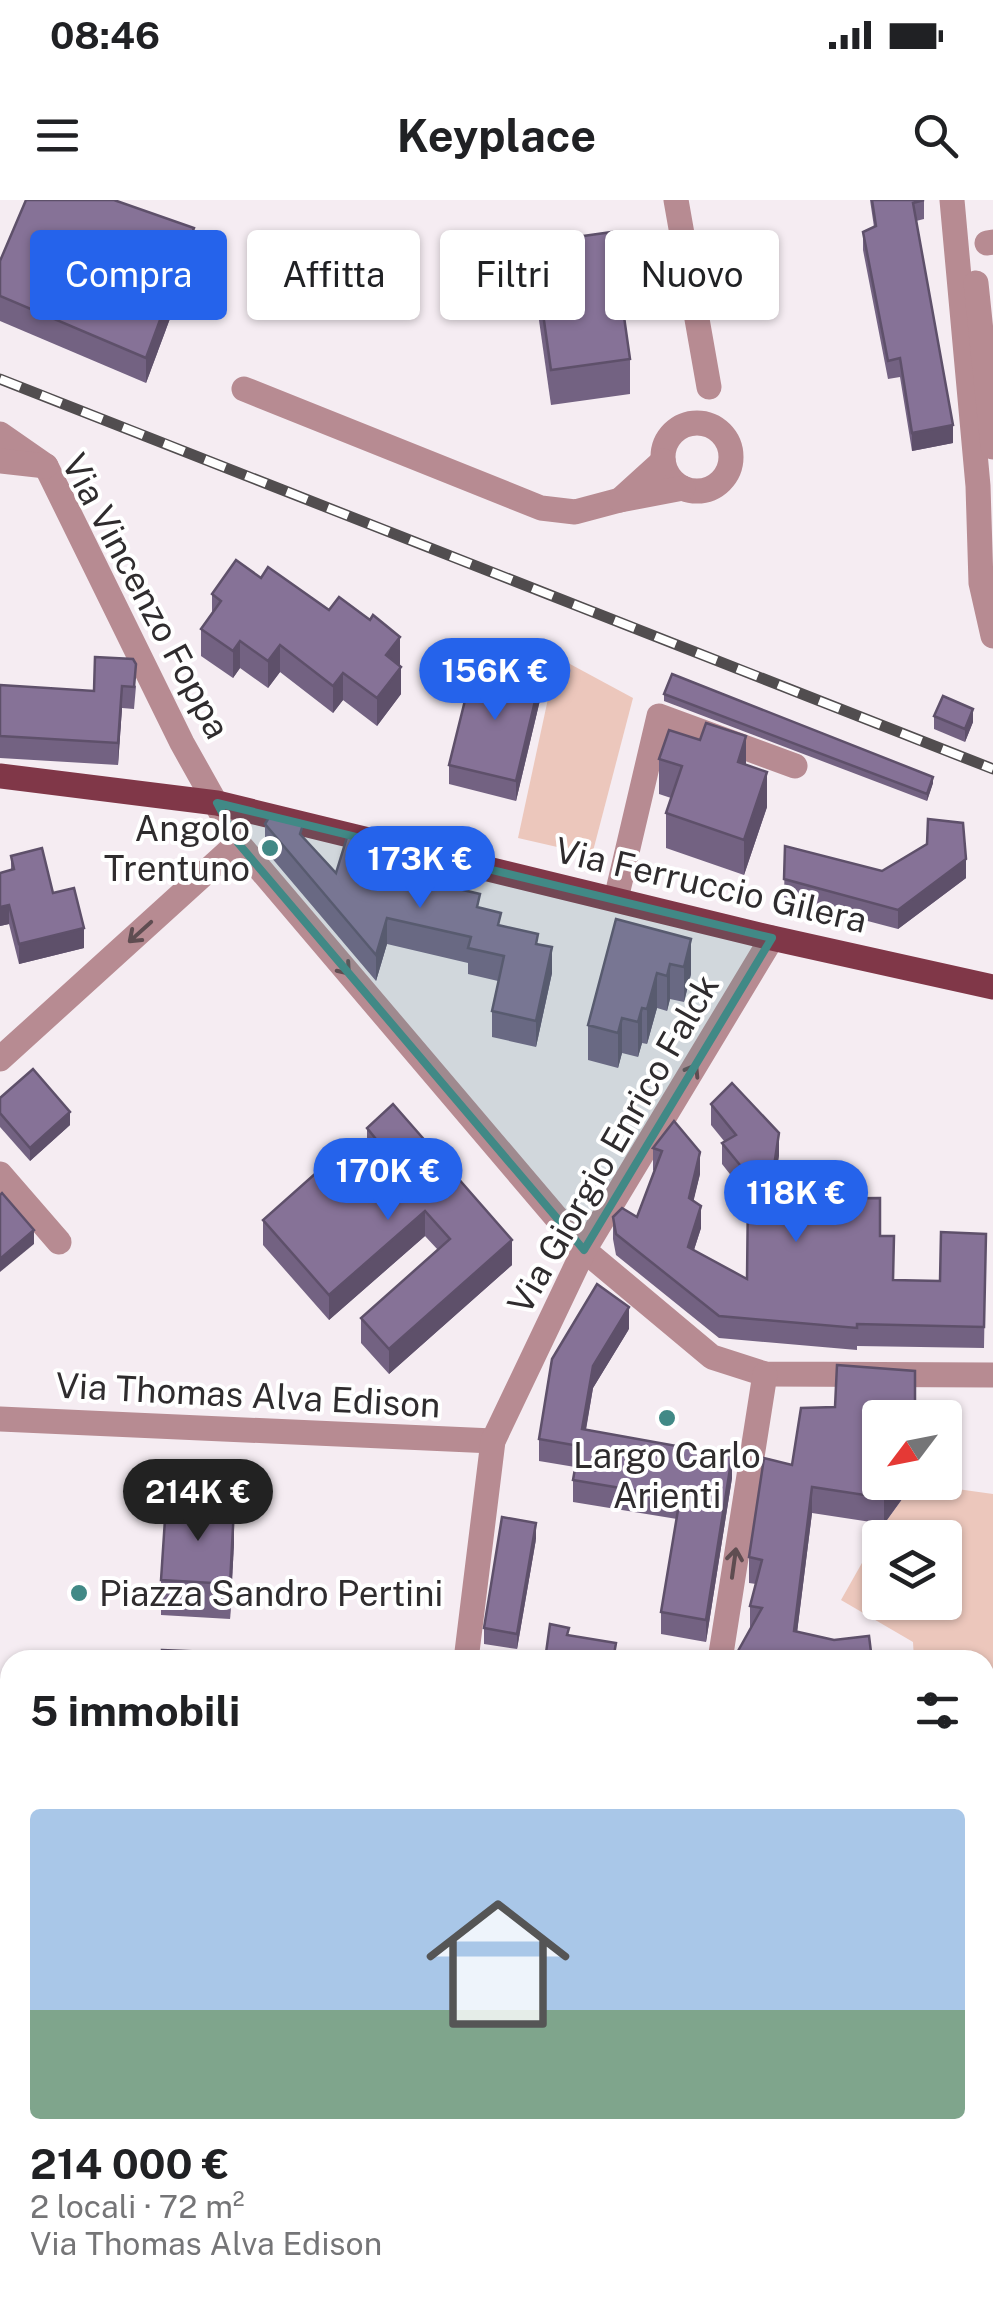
<!DOCTYPE html>
<html lang="it">
<meta charset="utf-8">
<style>
body{margin:0;font-family:"Public Sans",sans-serif;background:#f6f6f6;color:#202124;height:100vh;display:flex;flex-direction:column;font-size:38px;white-space:nowrap}
*{box-sizing:border-box;margin:0}
p{font-size:32px;color:#757577}
.icon{flex:none;width:55px;height:55px;fill:none;stroke:currentColor;stroke-width:2;stroke-linecap:round;stroke-linejoin:round}
.map{position:relative;flex:1;overflow:hidden}
.side{position:absolute;left:0px;top:1450px;width:995px;height:672px;display:flex;flex-direction:column;background:#fff;border-radius:30px 30px 0 0;box-shadow:0 2px 8px #0004}
.side>*{flex:none}
.banner{position:absolute;left:30px;top:30px;width:935px;height:90px;display:flex;gap:20px}
.needle{width:65px;rotate:238deg}
.buttons{position:absolute;left:862px;top:1200px;display:grid;gap:20px}
.buttons a{display:grid;place-items:center;width:100px;height:100px;border-radius:10px;background:#fff;box-shadow:0 2px 8px #0004;font-size:50px}
.price{position:absolute;translate:-50% -85px;padding:0 22px;border-radius:35px;background:#2563eb;color:#fff;font-size:32px;line-height:65px;filter:drop-shadow(0 2px 5px #0008)}
.price::after{content:'';position:absolute;left:50%;top:60px;width:30px;height:22px;margin-left:-15px;background:inherit;clip-path:polygon(0 0,100% 0,50% 100%)}
.price.on{background:#222;color:#fff}
ul{padding:0;list-style:none}
li{display:grid;align-content:center;gap:20px;height:530px;padding:0 30px}
li span{display:grid;place-items:center;height:310px;border-radius:10px;color:#555}
li>.icon{margin-inline-start:auto}
span .icon{width:180px;height:180px;fill:#fffc;stroke-width:1}
li b{font-size:42px}
h2{display:flex;justify-content:space-between;align-items:center;height:120px;padding:0 30px;font-size:42px}
.tag{padding:0 35px;border-radius:10px;background:#fff;box-shadow:0 2px 8px #0004;font-size:35px;line-height:90px}
.tag.on{background:#2563eb;color:#fff}
.status{display:flex;justify-content:space-between;align-items:center;height:70px;padding:0 50px;background:#fff;direction:ltr}
.status svg{height:28px;fill:currentColor}
header{display:flex;justify-content:space-between;align-items:center;height:130px;padding:0 30px;background:#fff;font-size:45px;font-weight:700}
.map>svg:first-child{display:block}
.green{fill:#ecc7bc;fill-rule:evenodd}
.forest{fill:#dcac9e}
.lines{fill:none;stroke-linecap:round;stroke-linejoin:round}
.minor{stroke:#b78b92;stroke-width:25}
.major{stroke:#803748;stroke-width:25}
.rail-casing{stroke:#514d4f;stroke-width:11}
.rail{stroke:#fff;stroke-width:8;stroke-dasharray:22;stroke-linecap:butt}
.wall{fill:#736282}
.shaded-wall{fill:#5e506a}
.building{fill:#867297;stroke:#5e506a;stroke-width:2.5}
.oneway{stroke:#5f4d51}
.marked{fill:#418986;fill-opacity:0.2;stroke:#418986;stroke-width:8;stroke-linejoin:round}
.poi-dot{fill:#418986;stroke:#fff;stroke-width:4}
.labels{text-anchor:middle;dominant-baseline:central;stroke-width:8;stroke-linejoin:round;paint-order:stroke}
.street-label{font-size:35px;fill:#2f2c2e;stroke:#fff}
.poi-label{font-size:35px;fill:#2f2c2e;stroke:#fff;text-anchor:end}
</style>
<div class="status"><b>08:46</b><svg viewBox="0 0 49 12"><path d="M0 12V9h3v3zM5 12V6h3v6zM10 12V3h3v9zM15 12V0h3v12zM26 1h20v11H26zM47 4h2v5h-2z"/></svg></div>
<header><svg class="icon" aria-label="menu" viewBox="0 0 24 24"><path d="M4 6h16M4 12h16M4 18h16"/></svg>Keyplace<svg class="icon" aria-label="search" viewBox="0 0 24 24"><circle cx="10" cy="10" r="6"/><path d="M15 15l6 6"/></svg></header>
<div class="map">
<svg width="993" height="2122" viewBox="0 0 993 2122">
<rect width="100%" height="100%" fill="#f5ecf2"/>
<g class="green">
<polygon points="557,457 633,498 592,655 518,638"/>
<path d="M914,1283L993,1294V1620L985,1633V1460H914L913,1442L841,1400L884,1324ZM880,1338H945V1402H880Z"/>
<polygon points="0,1838 10,1839 10,2112 39,2113 39,2122 0,2122"/>
<polygon points="992,2025 993,2097 985,2100 985,2027"/>
</g>
<g class="forest">
<polygon points="508,2112 639,2112 639,2113 630,2122 497,2122"/>
<polygon points="687,2112 901,2112 905,2122 672,2122"/>
</g>
<g class="lines">
<g class="minor">
<polyline points="676,0 709,187"/>
<polyline points="952,0 978,286 981,383 993,436"/>
<polyline points="987,43 993,42"/>
<polyline points="976,83 993,247"/>
<polyline points="244,189 541,308 575,312 620,300"/>
<circle cx="697" cy="257" r="34"/>
<polyline points="0,234 46,266 182,543 238,643 584,1050 712,1157 765,1174 993,1175"/>
<polyline points="0,261 46,266"/>
<polyline points="663,261 620,300 683,288"/>
<polyline points="616,699 659,516 795,566"/>
<polyline points="0,859 238,643"/>
<polyline points="0,974 59,1042"/>
<polyline points="0,1219 493,1241"/>
<polyline points="466,1460 493,1241 584,1050 772,738"/>
<polyline points="720,1460 765,1174"/>
<polyline points="0,1729 10,1729"/>
<polyline points="985,1840 993,1840"/>
<polyline points="271,2112 280,2122"/>
<polyline points="408,2122 419,2112"/>
</g>
<polyline class="major" points="0,576 217,603 772,738 993,787"/>
<g class="rail-casing">
<polyline id="rail" points="0,179 993,569"/>
</g>
<use href="#rail" class="rail"/>
</g>
<g class="wall">
<polygon points="870,0 924,0 924,19 916,21 953,243 912,251 900,177 888,179 863,50 863,32 874,27"/>
<polygon points="533,43 630,159 630,194 551,205 533,78"/>
<polygon points="194,54 146,183 0,121 0,61"/>
<polygon points="261,378 329,410 370,420 400,464 401,494 377,526 343,500 333,513 280,472 268,488 240,468 233,478 201,456 201,429 212,414 212,394"/>
<polygon points="95,457 136,486 134,509 122,508 118,565 0,558 0,485 94,491"/>
<polygon points="664,494 933,583 927,601 664,501"/>
<polygon points="540,500 516,601 449,584 449,565"/>
<polygon points="934,516 973,522 965,542 934,529"/>
<polygon points="659,559 746,565 767,607 744,675 666,648 666,613 671,598 659,594"/>
<polygon points="265,624 304,639 336,673 405,677 480,708 501,726 538,744 552,773 536,847 492,837 492,811 498,781 468,774 468,763 387,744 376,781 265,650"/>
<polygon points="785,646 882,671 966,678 898,729 784,699"/>
<polygon points="11,656 53,693 84,748 19,764 9,724 0,726 11,670"/>
<polygon points="691,739 691,774 684,802 670,799 667,811 657,808 647,844 642,843 638,857 622,853 618,868 588,860 588,825"/>
<polygon points="0,898 70,925 30,961 0,927"/>
<polygon points="711,904 779,955 772,999 880,1036 893,1080 940,1081 986,1034 984,1148 857,1146 857,1150 719,1138 616,1055 613,1039 613,1017 637,1017 654,971 653,970 653,948 674,921 700,974 693,1001 701,1028 694,1050 747,1079 748,1014 740,987 722,964 722,943 724,941 711,925"/>
<polygon points="367,928 512,1065 389,1174 361,1143 361,1118 438,1050 425,1036 329,1120 263,1045 263,1020 343,967 367,947"/>
<polygon points="629,1129 593,1188 586,1230 732,1278 706,1442 661,1434 661,1412 677,1319 573,1302 573,1280 575,1267 539,1261 539,1239"/>
<polygon points="880,1218 914,1283 884,1324 812,1313 797,1432 872,1460 750,1429 750,1406 756,1384 749,1383 749,1357 792,1265"/>
<polygon points="536,1339 517,1449 484,1444 484,1428"/>
<polygon points="234,1343 230,1419 161,1415 161,1380"/>
<polygon points="993,1842 993,1879 985,1878 985,1843"/>
<polygon points="314,2112 379,2112 368,2122 323,2122"/>
</g>
<g class="shaded-wall">
<polygon points="194,28 194,54 146,183 146,158"/>
<polygon points="953,225 953,243 912,251 912,233"/>
<polygon points="400,437 400,464 386,482 386,455"/>
<polygon points="240,441 240,468 233,478 233,451"/>
<polygon points="280,445 280,472 268,488 268,461"/>
<polygon points="401,467 401,494 377,526 377,498"/>
<polygon points="343,473 343,500 333,513 333,486"/>
<polygon points="540,480 540,500 516,601 516,581"/>
<polygon points="122,486 122,508 118,565 118,543"/>
<polygon points="973,509 973,522 965,542 965,529"/>
<polygon points="746,536 746,571 738,562"/>
<polygon points="767,572 767,607 744,675 744,640"/>
<polygon points="933,577 933,583 927,601 927,594"/>
<polygon points="405,651 405,677 398,675"/>
<polygon points="966,659 966,678 898,729 898,710"/>
<polygon points="9,705 9,724 0,726 0,707"/>
<polygon points="387,718 387,744 376,781 376,755"/>
<polygon points="84,728 84,748 19,764 19,744"/>
<polygon points="691,739 691,774 684,802 684,767"/>
<polygon points="552,747 552,773 536,847 536,821"/>
<polygon points="670,764 670,799 667,811 667,776"/>
<polygon points="657,773 657,808 647,844 647,809"/>
<polygon points="642,808 642,843 638,857 638,822"/>
<polygon points="622,818 622,853 618,868 618,833"/>
<polygon points="70,912 70,925 30,961 30,948"/>
<polygon points="779,933 779,955 769,1021 769,999"/>
<polygon points="700,952 700,974 689,1020 689,998"/>
<polygon points="701,1006 701,1028 688,1068 688,1047"/>
<polygon points="425,1011 425,1036 329,1120 329,1095"/>
<polygon points="34,1030 34,1044 0,1072 0,1059"/>
<polygon points="512,1040 512,1065 389,1174 389,1149"/>
<polygon points="629,1107 629,1129 593,1188 582,1251 582,1229 593,1166"/>
<polygon points="732,1256 732,1278 706,1442 706,1420"/>
<polygon points="895,1282 914,1282 884,1324 884,1298"/>
<polygon points="812,1287 812,1313 794,1457 794,1431"/>
<polygon points="234,1308 234,1343 230,1419 230,1384"/>
<polygon points="536,1323 536,1339 517,1449 517,1434"/>
<polygon points="348,2112 379,2112 368,2122 344,2122 344,2117"/>
</g>
<g class="building">
<polygon points="26,0 114,0 194,28 146,158 0,96 0,61"/>
<polygon points="872,0 924,0 913,3 953,225 912,233 900,158 888,161 863,32 876,26"/>
<polygon points="612,32 630,159 551,170 533,43"/>
<polygon points="236,360 261,378 268,367 329,410 339,397 370,420 373,415 400,437 386,455 401,467 377,498 343,473 333,486 280,445 268,461 240,441 233,451 201,429 221,401 212,394"/>
<polygon points="95,457 133,459 136,464 134,487 122,486 118,543 0,536 0,485 94,491"/>
<polygon points="474,464 540,480 516,581 449,565"/>
<polygon points="672,474 933,577 927,594 664,494"/>
<polygon points="943,496 973,509 965,529 934,516"/>
<polygon points="706,523 746,536 738,562 767,572 744,640 666,613 682,566 659,559 669,530 700,540"/>
<polygon points="271,614 304,622 300,634 336,673 348,634 405,651 398,675 480,694 477,707 501,713 498,725 538,734 536,744 552,747 536,821 492,811 504,756 468,748 471,737 387,718 376,755 265,624"/>
<polygon points="928,619 963,623 966,659 898,710 784,679 785,646 882,671 927,644"/>
<polygon points="42,648 53,693 74,688 84,728 19,744 9,705 0,707 0,673 14,669 11,656"/>
<polygon points="616,719 691,739 684,767 670,764 667,776 657,773 647,809 642,808 638,822 622,818 618,833 588,825"/>
<polygon points="33,869 70,912 30,948 0,913 0,898"/>
<polygon points="732,883 779,933 769,999 880,998 880,1036 894,1036 893,1080 940,1081 941,1032 986,1034 984,1127 857,1124 857,1128 719,1116 616,1034 613,1017 622,1008 637,1017 662,951 653,948 674,921 700,952 689,998 701,1006 688,1047 747,1079 748,993 740,965 722,943 736,935 711,904"/>
<polygon points="393,904 512,1040 389,1149 361,1118 450,1039 425,1011 329,1095 263,1020 334,957 343,967 376,939 367,928"/>
<polygon points="2,993 34,1030 0,1059 0,995"/>
<polygon points="597,1084 629,1107 593,1166 582,1229 732,1256 706,1420 661,1412 680,1298 573,1280 579,1246 539,1239 552,1159"/>
<polygon points="837,1165 915,1171 915,1218 880,1218 880,1282 895,1282 884,1298 812,1287 794,1431 834,1440 869,1436 872,1460 733,1460 762,1408 750,1406 762,1360 749,1357 764,1258 792,1265 801,1208 835,1207"/>
<polygon points="166,1304 234,1308 230,1384 161,1380"/>
<polygon points="502,1317 536,1323 517,1434 484,1428"/>
<polygon points="550,1424 569,1428 567,1435 616,1443 613,1460 545,1460"/>
<polygon points="162,1450 209,1452 209,1460 162,1460"/>
<polygon points="993,1842 993,1866 985,1865 985,1843"/>
</g>
<defs><path id="oneway-shaft" d="M-6 0H5M1.5-3L5.5 0L1.5 3" fill="none" stroke-width="1.6" stroke-linecap="round" stroke-linejoin="round" transform="scale(2.5)"/></defs>
<g class="oneway">
<use href="#oneway-shaft" transform="translate(140 732) rotate(138)"/>
<use href="#oneway-shaft" transform="translate(340 763) rotate(50)"/>
<use href="#oneway-shaft" transform="translate(689 877) rotate(-59)"/>
<use href="#oneway-shaft" transform="translate(734 1363) rotate(-82)"/>
</g>
<path class="marked" d="M217,603L772,738L584,1050L238,643Z"/>
<g class="poi-dot">
<circle cx="270" cy="648" r="10"/>
<circle cx="667" cy="1218" r="10"/>
<circle cx="79" cy="1393" r="10"/>
</g>
<g class="labels">
<g class="street-label">
<text transform="translate(146 396) rotate(62)">Via Vincenzo Foppa</text>
<text transform="translate(711 685) rotate(13)">Via Ferruccio Gilera</text>
<text transform="translate(613 944) rotate(-60)">Via Giorgio Enrico Falck</text>
<text transform="translate(248 1195) rotate(3)">Via Thomas Alva Edison</text>
</g>
<g class="poi-label">
<text x="250" y="628">Angolo<tspan x="250" dy="40">Trentuno</tspan></text>
<text x="667" y="1255" text-anchor="middle">Largo Carlo<tspan x="667" dy="40">Arienti</tspan></text>
<text x="99" y="1393" text-anchor="start">Piazza Sandro Pertini</text>
</g>
</g>
</svg>
<div class="buttons">
<a><svg class="needle" viewBox="-14 -14 28 28"><path d="M0-13l5 13h-10z" fill="#e53935"/><path d="M0 13l5-13h-10z" fill="#757577"/></svg></a>
<a><svg class="icon" aria-label="layers" viewBox="0 0 24 24"><path d="M12 4l9 5-9 5-9-5zM3 14l9 5 9-5"/></svg></a>
</div>
<b class="price" style="left:495px;top:523px">156K €</b>
<b class="price" style="left:420px;top:711px">173K €</b>
<b class="price" style="left:388px;top:1023px">170K €</b>
<b class="price" style="left:796px;top:1045px">118K €</b>
<b class="price on" style="left:198px;top:1344px">214K €</b>
<div class="banner">
<a class="tag on">Compra</a>
<a class="tag">Affitta</a>
<a class="tag">Filtri</a>
<a class="tag">Nuovo</a>
</div>
<section class="side">
<h2>5 immobili<svg class="icon" aria-label="filters" viewBox="0 0 24 24"><path d="M4 7h16M4 17h16"/><circle cx="9" cy="7" r="2"/><circle cx="15" cy="17" r="2"/></svg></h2>
<ul>
<li><span style="background:linear-gradient(#a9c7e8 65%,#7fa58c 0)"><svg class="icon" aria-label="home" viewBox="0 0 24 24"><path d="M3 11l9-7 9 7M6 9v11h12V9"/></svg></span><div><b>214 000 €</b><p>2 locali · 72 m²</p><p>Via Thomas Alva Edison</p></div></li>
</ul>
</section>
</div>
